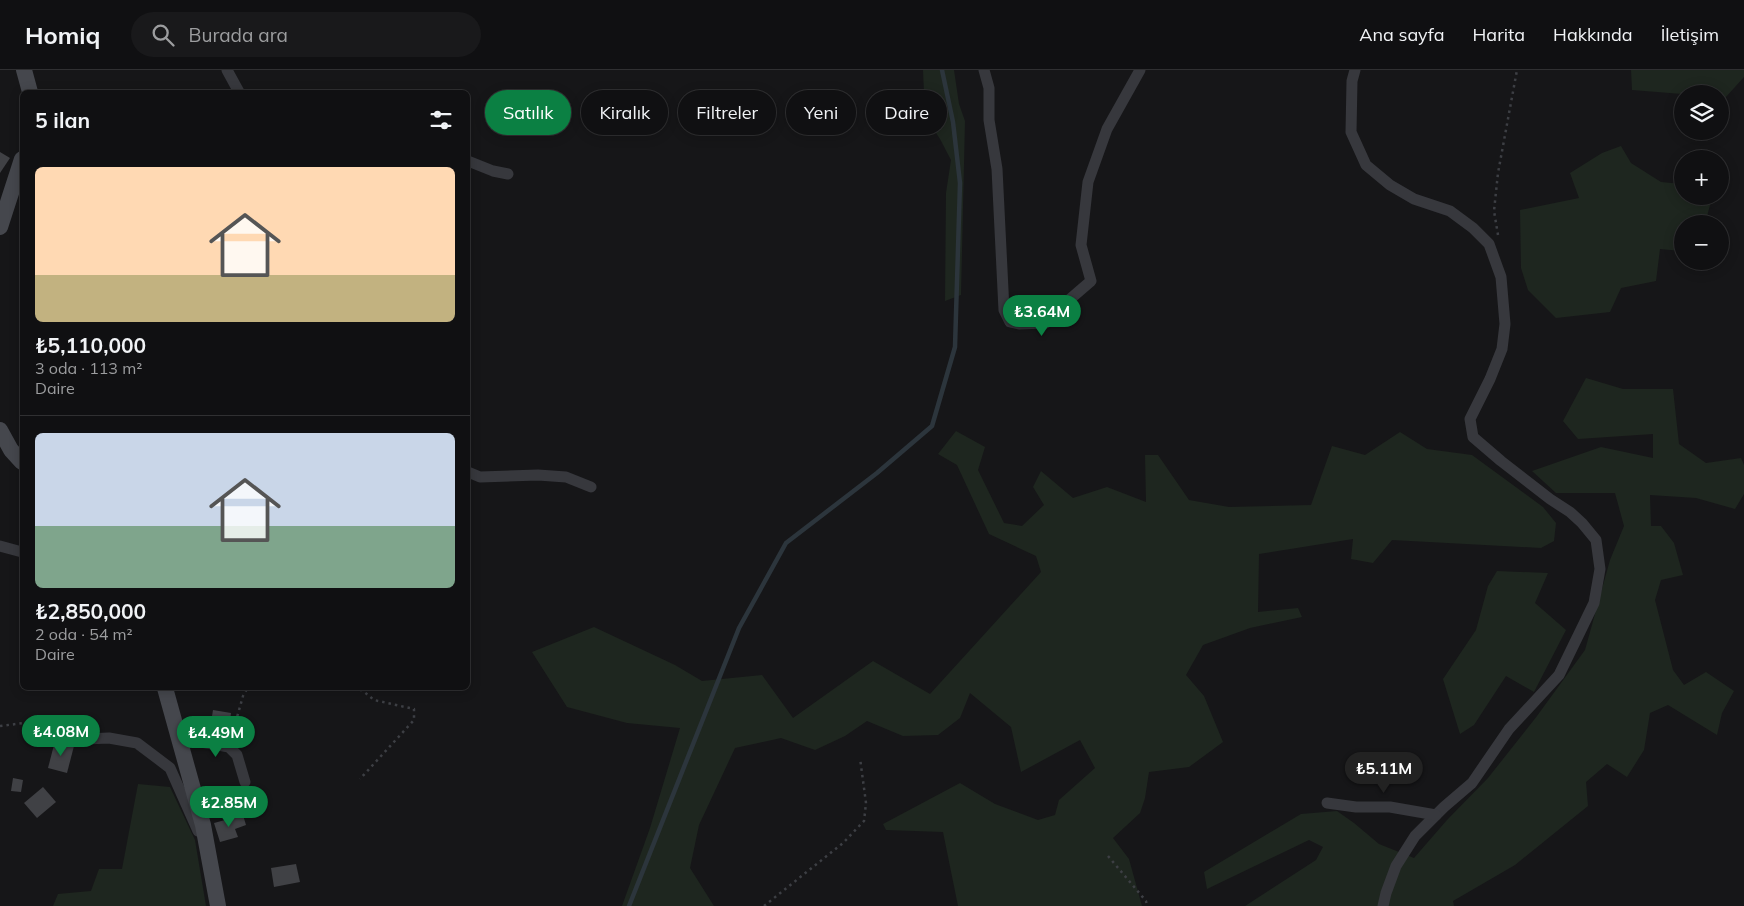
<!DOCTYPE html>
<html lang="tr">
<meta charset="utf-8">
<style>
body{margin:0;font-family:Mulish,sans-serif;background:#19191b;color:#f1f3f6;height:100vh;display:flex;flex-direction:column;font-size:19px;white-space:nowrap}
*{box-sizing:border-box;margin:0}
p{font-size:16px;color:#9c9d9f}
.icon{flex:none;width:28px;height:28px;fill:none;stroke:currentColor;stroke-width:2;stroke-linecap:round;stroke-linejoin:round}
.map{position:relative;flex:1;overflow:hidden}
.sheet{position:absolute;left:20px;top:20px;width:450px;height:600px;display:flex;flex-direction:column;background:#101012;border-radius:8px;box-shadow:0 2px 12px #0003,0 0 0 1px #303032}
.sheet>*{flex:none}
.hud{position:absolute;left:485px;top:20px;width:475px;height:45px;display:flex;gap:10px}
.tools{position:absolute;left:1674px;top:15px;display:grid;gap:10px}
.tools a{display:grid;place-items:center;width:55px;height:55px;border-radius:50%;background:#101012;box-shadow:0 2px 12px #0003,0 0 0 1px #303032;font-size:25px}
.price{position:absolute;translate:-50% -42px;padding:0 11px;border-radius:18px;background:#0b8043;color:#fff;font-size:16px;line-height:32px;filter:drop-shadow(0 1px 2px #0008)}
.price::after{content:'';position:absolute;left:50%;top:30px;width:15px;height:11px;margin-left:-8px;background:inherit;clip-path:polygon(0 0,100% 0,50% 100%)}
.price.active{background:#222;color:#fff}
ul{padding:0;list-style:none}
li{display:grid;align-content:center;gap:10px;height:265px;padding:0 15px}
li+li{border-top:1px solid #303032}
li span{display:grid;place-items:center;height:155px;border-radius:8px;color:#555}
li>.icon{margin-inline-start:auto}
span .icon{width:90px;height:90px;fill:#fffc;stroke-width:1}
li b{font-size:21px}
h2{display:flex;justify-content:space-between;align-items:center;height:60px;padding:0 15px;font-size:21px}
.pill{padding:0 18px;border-radius:22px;background:#101012;box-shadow:0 2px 12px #0003,0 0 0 1px #303032;font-size:18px;line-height:45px}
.pill.active{background:#0b8043;color:#fff}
header{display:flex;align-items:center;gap:30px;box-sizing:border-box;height:70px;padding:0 25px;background:#101012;border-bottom:1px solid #303032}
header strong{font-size:24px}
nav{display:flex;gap:28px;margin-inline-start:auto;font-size:18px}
.search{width:350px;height:45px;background:#19191b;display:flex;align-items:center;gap:12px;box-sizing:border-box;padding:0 18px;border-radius:28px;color:#9c9d9f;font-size:19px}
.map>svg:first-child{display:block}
.green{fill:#1e261f}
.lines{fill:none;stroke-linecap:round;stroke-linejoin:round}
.stream{stroke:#2c353c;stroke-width:4.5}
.building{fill:#404145}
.path{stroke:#3d3f44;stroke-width:2.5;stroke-dasharray:2.5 4;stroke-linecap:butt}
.minor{stroke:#37383d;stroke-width:11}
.secondary{stroke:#45474d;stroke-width:16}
</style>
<header>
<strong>Homiq</strong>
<div class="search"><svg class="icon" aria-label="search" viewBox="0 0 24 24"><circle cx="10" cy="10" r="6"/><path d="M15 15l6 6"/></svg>Burada ara</div>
<nav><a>Ana sayfa</a><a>Harita</a><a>Hakkında</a><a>İletişim</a></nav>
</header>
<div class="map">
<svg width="1744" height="836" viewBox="0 0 1744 836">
<rect width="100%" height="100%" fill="#161618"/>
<g class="green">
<polygon points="923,0 954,0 959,34 965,51 961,225 945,231 946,123 951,90 940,69 925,46"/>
<polygon points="1631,0 1744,0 1744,7 1725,28 1720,27 1720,24 1682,24 1632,20"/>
<polygon points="1621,76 1631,93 1661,112 1682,114 1682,126 1716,126 1710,135 1705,154 1682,154 1681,181 1660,179 1656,211 1621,218 1610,242 1556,248 1528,220 1521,198 1520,140 1579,128 1570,103 1602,83"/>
<polygon points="1586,308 1623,319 1673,319 1679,374 1706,393 1741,388 1744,395 1744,424 1735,439 1696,428 1650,425 1651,456 1661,456 1674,473 1683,505 1661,510 1655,530 1673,600 1684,615 1706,602 1734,621 1722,643 1717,665 1668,635 1650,643 1644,680 1627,707 1607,694 1586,712 1588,736 1515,795 1453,831 1454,836 1245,836 1316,790 1323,777 1309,770 1207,819 1204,802 1301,744 1337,741 1354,753 1379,774 1414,788 1447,750 1488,708 1537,646 1585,580 1610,490 1624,456 1615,423 1556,423 1532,401 1601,377 1653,388 1653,364 1578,369 1563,351"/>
<polygon points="956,361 985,377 978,400 1004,453 1022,456 1044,435 1033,417 1041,401 1073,428 1107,417 1146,432 1145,385 1158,385 1189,430 1229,437 1311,435 1332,376 1365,385 1400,362 1427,379 1472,385 1543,437 1556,453 1554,471 1541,478 1392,470 1373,493 1351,489 1353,469 1259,484 1258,542 1298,538 1302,547 1250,558 1203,575 1186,605 1204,626 1223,672 1189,697 1149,702 1145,728 1140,743 1113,768 1129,789 1142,836 958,836 943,762 886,760 883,754 960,713 995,734 1038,750 1055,745 1059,730 1095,698 1080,670 1021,702 1011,657 970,623 960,648 938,665 903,666 867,651 845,666 815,680 781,668 735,678 699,755 690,798 714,836 622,836 650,758 680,658 627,653 567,637 532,582 594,557 675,595 702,611 762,605 793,648 873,591 930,624 1041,502 1036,486 989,464 957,395 938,384"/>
<polygon points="1497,501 1548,503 1535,533 1566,560 1534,622 1506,606 1474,655 1460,664 1443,609 1476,560 1488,516"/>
<polygon points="138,714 170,717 195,770 206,836 53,836 58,824 91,821 99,799 122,799"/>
</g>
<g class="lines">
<polyline class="stream" points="629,836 739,558 786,473 877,403 932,356 955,277 960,113 953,52 942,0"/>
</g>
<g class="building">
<polygon points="0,82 10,88 0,103"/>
<polygon points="213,640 231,643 228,668 209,665"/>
<polygon points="55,671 74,676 67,703 48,698"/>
<polygon points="13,708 23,710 21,722 11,721"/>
<polygon points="43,717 56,732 37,748 24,733"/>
<polygon points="243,745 246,755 235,759 238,767 220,772 214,753"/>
<polygon points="296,794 300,812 274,817 271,798"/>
</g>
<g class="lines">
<g class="path">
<polyline points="1498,165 1494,141 1498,103 1517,0"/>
<polyline points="321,618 362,620 374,630 414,639 414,650 360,709"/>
<polyline points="0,656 24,653 56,656"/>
<polyline points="232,665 243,626 247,619 256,618"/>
<polyline points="1108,786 1146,831 1147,836"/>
<polyline points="764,836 843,773 864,751 866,733 860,688"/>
</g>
<g class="minor">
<polyline points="227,0 239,22"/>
<polyline points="984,0 989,18 989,50 997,99 1004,240 1010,252 1019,254 1046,253 1062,236 1091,211 1081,175 1088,112 1107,59 1140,0"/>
<polyline points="1355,0 1352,11 1351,62 1366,95 1390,115 1414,129 1450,141 1473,158 1489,174 1501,207 1505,254 1502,279 1490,309 1470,349 1473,367 1501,391 1550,429 1570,442 1582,453 1596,470 1600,499 1594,533 1559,605 1509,659 1472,713 1444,737 1415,766 1396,796 1386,823 1383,836"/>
<polyline points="468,91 493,101 508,104"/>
<polyline points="468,402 480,407 538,405 566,407 591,417"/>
<polyline points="0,476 22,482"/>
<polyline points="67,657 85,669 109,668 137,673 170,698 198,761"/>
<polyline points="180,673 201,672 229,677 237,685 245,712"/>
<polyline points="1327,733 1356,737 1390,737 1436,745"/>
</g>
<g class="secondary">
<polyline points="24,0 30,22"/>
<polyline points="0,157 22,89"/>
<polyline points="0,360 11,380 22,392"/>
<polyline points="165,618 203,755 218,836"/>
</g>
</g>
</svg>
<div class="tools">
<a><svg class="icon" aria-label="layers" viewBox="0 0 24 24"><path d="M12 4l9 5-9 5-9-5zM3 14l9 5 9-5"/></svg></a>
<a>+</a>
<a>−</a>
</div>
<b class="price" style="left:1042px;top:267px">₺3.64M</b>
<b class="price" style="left:61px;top:687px">₺4.08M</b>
<b class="price" style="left:216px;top:688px">₺4.49M</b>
<b class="price active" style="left:1384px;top:724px">₺5.11M</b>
<b class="price" style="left:229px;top:758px">₺2.85M</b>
<div class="hud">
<a class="pill active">Satılık</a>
<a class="pill">Kiralık</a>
<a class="pill">Filtreler</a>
<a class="pill">Yeni</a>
<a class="pill">Daire</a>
</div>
<section class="sheet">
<h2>5 ilan<svg class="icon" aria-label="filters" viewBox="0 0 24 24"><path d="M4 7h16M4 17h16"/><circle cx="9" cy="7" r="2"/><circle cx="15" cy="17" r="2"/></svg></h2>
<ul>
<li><span style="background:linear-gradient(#ffd9b3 70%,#c2b280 0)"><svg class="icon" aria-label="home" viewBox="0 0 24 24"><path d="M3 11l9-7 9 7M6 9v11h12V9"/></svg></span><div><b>₺5,110,000</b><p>3 oda · 113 m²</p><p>Daire</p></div></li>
<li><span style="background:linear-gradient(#c9d6e8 60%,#7fa58c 0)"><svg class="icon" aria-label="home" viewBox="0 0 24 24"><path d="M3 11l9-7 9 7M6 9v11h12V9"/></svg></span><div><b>₺2,850,000</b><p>2 oda · 54 m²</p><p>Daire</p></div></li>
</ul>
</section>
</div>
